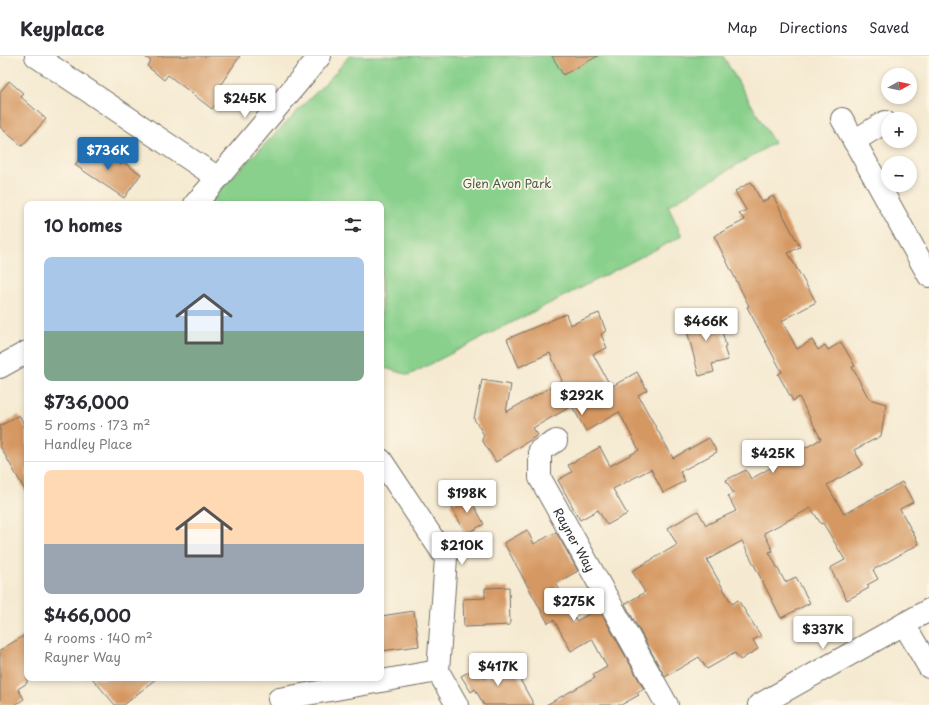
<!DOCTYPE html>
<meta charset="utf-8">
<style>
body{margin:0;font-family:"Playpen Sans",sans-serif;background:#f7f7f7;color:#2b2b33;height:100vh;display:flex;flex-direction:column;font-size:15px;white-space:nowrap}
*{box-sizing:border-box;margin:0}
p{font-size:13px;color:#7c7c81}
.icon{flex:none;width:22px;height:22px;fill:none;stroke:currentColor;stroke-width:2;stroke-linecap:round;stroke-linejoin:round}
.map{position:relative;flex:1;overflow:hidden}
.drawer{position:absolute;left:24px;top:145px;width:360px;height:480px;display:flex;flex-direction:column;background:#fff;border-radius:8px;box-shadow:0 2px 6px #0003}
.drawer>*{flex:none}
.needle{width:26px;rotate:82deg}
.tools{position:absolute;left:881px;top:12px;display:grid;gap:8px}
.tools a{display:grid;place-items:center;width:36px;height:36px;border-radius:50%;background:#fff;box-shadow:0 2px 6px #0003;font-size:20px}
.price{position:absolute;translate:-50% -34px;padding:0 9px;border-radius:4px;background:#fff;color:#222;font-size:13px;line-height:26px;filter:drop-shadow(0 1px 2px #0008)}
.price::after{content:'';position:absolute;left:50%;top:24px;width:12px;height:9px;margin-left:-6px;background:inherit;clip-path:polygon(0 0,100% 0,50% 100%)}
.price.current{background:#1f6fb2;color:#fff}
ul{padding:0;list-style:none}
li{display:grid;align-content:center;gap:8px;height:212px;padding:0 20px}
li+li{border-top:1px solid #e1e1e2}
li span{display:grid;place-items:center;height:124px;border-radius:8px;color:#555}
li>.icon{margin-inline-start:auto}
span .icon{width:72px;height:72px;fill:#fffc;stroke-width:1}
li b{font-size:17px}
h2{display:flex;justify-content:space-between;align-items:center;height:48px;padding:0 20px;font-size:17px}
header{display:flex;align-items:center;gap:24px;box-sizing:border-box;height:56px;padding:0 20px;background:#fff;border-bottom:1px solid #e1e1e2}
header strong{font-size:19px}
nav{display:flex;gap:22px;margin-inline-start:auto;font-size:14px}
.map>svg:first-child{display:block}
.green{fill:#88d08b;stroke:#5a7e5b}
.building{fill:#d59862}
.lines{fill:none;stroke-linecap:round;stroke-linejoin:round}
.minor-casing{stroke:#726e65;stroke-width:24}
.minor{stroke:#fff;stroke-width:22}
.labels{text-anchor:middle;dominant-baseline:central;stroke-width:3.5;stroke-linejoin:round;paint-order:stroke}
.park-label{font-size:12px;fill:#475d48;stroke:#fcf5e5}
.street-label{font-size:12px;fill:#2b2b2b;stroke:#fcf5e5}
</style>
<header>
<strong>Keyplace</strong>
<nav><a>Map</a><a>Directions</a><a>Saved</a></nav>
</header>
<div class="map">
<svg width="929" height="649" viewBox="0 0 929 649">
<rect width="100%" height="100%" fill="#fcf5e5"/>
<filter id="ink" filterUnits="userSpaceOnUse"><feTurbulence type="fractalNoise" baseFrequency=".025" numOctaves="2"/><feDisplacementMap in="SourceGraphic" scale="8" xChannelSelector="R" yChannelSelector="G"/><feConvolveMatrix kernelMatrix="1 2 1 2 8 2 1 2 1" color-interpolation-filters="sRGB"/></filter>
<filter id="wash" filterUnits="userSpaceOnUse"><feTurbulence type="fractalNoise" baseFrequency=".012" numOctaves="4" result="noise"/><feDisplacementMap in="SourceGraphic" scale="16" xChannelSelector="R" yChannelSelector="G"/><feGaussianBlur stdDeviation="0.9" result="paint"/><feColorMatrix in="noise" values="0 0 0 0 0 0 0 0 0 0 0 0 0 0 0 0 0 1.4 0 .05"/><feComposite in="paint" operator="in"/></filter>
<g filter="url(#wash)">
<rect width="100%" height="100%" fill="#f5ead1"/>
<polygon class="green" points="349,0 723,0 774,87 668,150 682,180 409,319 381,311 381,148 206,148 336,16"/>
<g id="blocks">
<g class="building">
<polygon points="144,0 240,0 221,28 227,34 212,53 168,19 164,24 147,10 151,5"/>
<polygon points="552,0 598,0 563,19"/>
<polygon points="9,25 24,38 21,41 46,63 22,90 0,71 0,36"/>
<polygon points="90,88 121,109 123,106 141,118 124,142 75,109"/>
<polygon points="751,126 762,146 773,140 800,191 788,197 816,246 782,265 797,293 812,284 818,294 825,289 828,294 841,286 855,310 852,311 869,343 886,348 881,380 854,394 863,409 827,429 844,458 902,426 913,446 900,453 919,488 873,514 878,523 867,529 869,532 847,544 830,512 845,504 823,467 821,468 811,452 764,477 773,495 769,496 785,526 796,521 810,547 781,562 742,485 707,504 732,548 738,544 761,580 753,584 758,593 740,604 735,597 707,613 699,601 665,621 625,548 645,536 632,515 677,489 668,472 698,455 706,469 736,455 728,440 733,437 726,424 746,414 751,423 821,383 799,341 793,345 778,318 782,316 747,251 749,250 714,180 745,164 739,158 746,154 735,135"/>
<polygon points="713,255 719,276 722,275 726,290 724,291 728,304 712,308 714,316 699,320 684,263"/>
<polygon points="599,257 606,275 601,278 607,292 593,298 611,331 637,316 647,334 638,339 673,402 709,382 717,396 680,416 685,425 663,437 651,413 613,433 627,458 607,469 598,454 580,464 558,424 572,416 568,409 600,391 610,410 639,394 619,356 586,375 572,350 533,372 538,379 496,406 482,384 484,379 474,363 482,324 511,329 506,356 562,325 550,297 519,311 507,283 566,258 570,269"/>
<polygon points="19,359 27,374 27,438 0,390 0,370"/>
<polygon points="468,438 484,468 466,478 450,448"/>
<polygon points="527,474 534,488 556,476 578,515 556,527 576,565 599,553 644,633 637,637 639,639 621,649 546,649 595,622 593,619 607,611 592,583 571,595 554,564 548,567 504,487"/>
<polygon points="509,531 510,569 464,571 463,543 485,542 485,532"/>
<polygon points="414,555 419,590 381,595 381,560"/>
<polygon points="27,578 27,627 18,633 24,643 15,649 0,649 0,594"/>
<polygon points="511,607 534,649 484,649 475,633 471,636 461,620 478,611 485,622"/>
<polygon points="92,622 157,622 124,649 115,649"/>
</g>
</g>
</g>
<g filter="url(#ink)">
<use href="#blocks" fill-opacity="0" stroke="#726e65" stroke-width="1"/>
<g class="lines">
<g class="minor-casing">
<g id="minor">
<polyline points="36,0 218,122"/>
<polyline points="842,63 929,220"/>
<polyline points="854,85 885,66"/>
<polyline points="195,148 218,122 320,0"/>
<polyline points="0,311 27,296"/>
<path id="s1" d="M556,385L540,394V422L667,649"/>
<polyline points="381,404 446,502 438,615 457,649"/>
<polyline points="904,568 929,611"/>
<polyline points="279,643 438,615"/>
<polyline points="759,649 929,554"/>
</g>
</g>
<use href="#minor" class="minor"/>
</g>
</g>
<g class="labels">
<g class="park-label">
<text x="507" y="127">Glen Avon Park</text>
</g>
<g class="street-label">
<text stroke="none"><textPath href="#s1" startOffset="117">Rayner Way</textPath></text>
</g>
</g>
</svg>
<div class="tools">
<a><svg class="needle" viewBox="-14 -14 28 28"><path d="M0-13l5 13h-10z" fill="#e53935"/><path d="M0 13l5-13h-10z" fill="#7c7c81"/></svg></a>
<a>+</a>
<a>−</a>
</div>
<b class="price" style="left:245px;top:63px">$245K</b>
<b class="price current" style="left:108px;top:115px">$736K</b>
<b class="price" style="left:706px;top:286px">$466K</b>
<b class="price" style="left:582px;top:360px">$292K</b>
<b class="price" style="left:773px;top:418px">$425K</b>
<b class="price" style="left:467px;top:458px">$198K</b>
<b class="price" style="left:462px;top:510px">$210K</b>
<b class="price" style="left:574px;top:566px">$275K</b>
<b class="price" style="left:823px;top:594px">$337K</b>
<b class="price" style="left:498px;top:631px">$417K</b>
<section class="drawer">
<h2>10 homes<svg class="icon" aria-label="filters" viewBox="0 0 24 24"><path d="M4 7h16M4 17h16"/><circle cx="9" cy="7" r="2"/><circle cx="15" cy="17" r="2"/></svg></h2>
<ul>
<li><span style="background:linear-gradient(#a9c7e8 60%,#7fa58c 0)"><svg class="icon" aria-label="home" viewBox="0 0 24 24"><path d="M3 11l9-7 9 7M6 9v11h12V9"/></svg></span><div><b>$736,000</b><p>5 rooms · 173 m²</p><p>Handley Place</p></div></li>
<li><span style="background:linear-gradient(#ffd9b3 60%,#9aa5b1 0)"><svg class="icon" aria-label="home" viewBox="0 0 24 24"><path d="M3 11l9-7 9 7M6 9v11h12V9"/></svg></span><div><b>$466,000</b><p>4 rooms · 140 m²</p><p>Rayner Way</p></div></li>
</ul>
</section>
</div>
